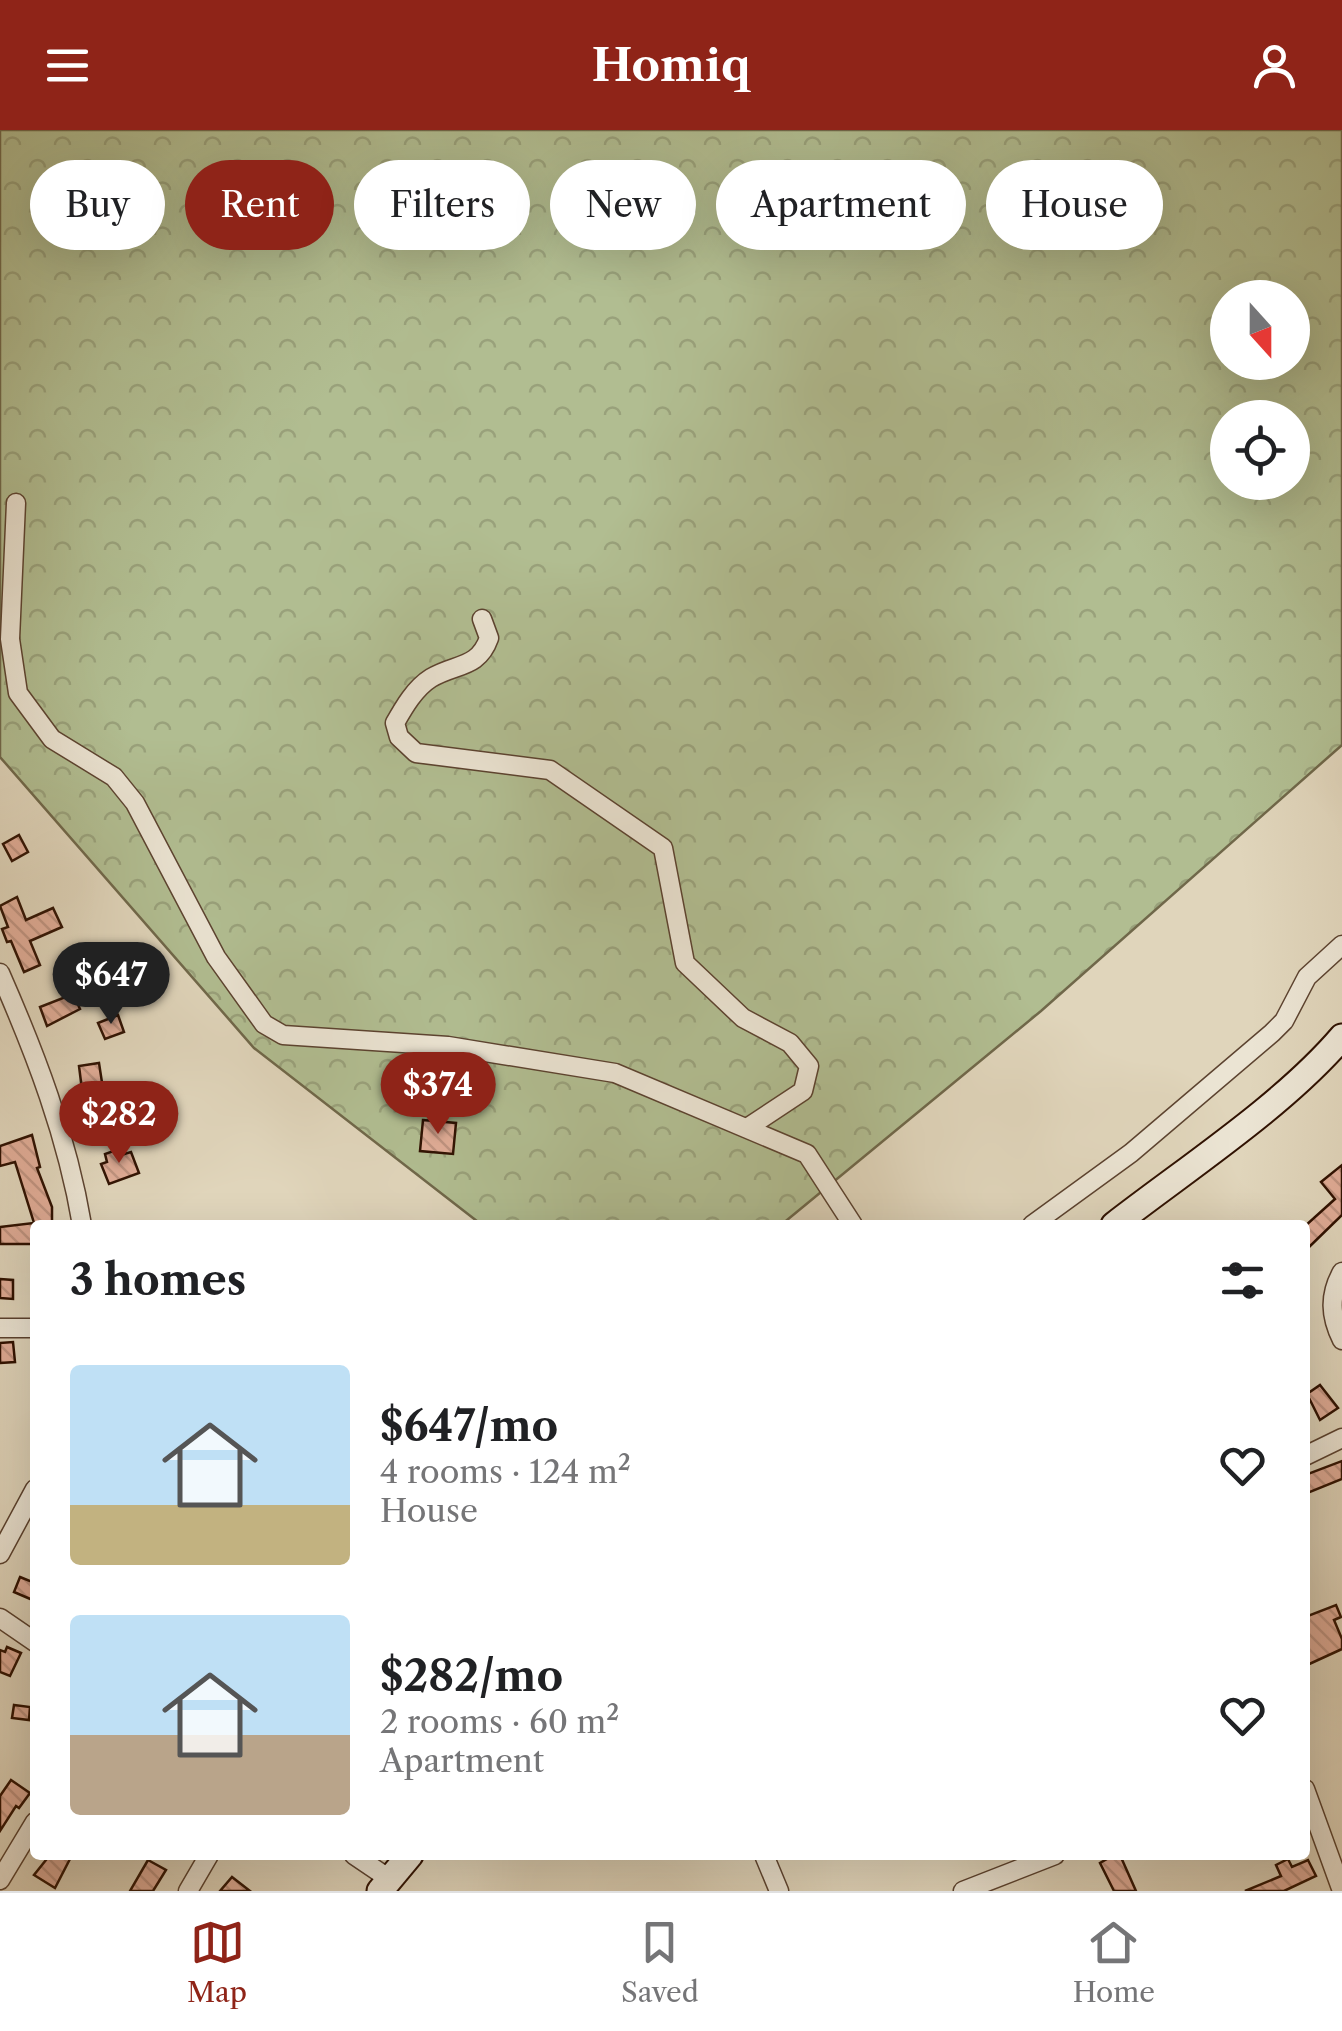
<!DOCTYPE html>
<meta charset="utf-8">
<style>
body{margin:0;font-family:"Libre Caslon Text",serif;background:#f2f2f2;color:#202124;height:100vh;display:flex;flex-direction:column;font-size:38px;white-space:nowrap}
*{box-sizing:border-box;margin:0}
p{font-size:32px;color:#757577}
.icon{flex:none;width:55px;height:55px;fill:none;stroke:currentColor;stroke-width:2;stroke-linecap:round;stroke-linejoin:round}
.map{position:relative;flex:1;overflow:hidden}
.panel{position:absolute;left:30px;top:1090px;width:1280px;height:640px;display:flex;flex-direction:column;background:#fff;border-radius:10px;box-shadow:0 10px 40px #0002}
.panel>*{flex:none}
.hud{position:absolute;left:30px;top:30px;width:1282px;height:90px;display:flex;gap:20px}
.needle{width:65px;rotate:159deg}
.buttons{position:absolute;left:1210px;top:150px;display:grid;gap:20px}
.buttons a{display:grid;place-items:center;width:100px;height:100px;border-radius:50%;background:#fff;box-shadow:0 10px 40px #0002;font-size:50px}
.price{position:absolute;translate:-50% -85px;padding:0 22px;border-radius:35px;background:#8f2418;color:#fff;font-size:32px;line-height:65px;filter:drop-shadow(0 2px 5px #0008)}
.price::after{content:'';position:absolute;left:50%;top:60px;width:30px;height:22px;margin-left:-15px;background:inherit;clip-path:polygon(0 0,100% 0,50% 100%)}
.price.active{background:#222;color:#fff}
ul{padding:0;list-style:none}
li{display:flex;align-items:center;gap:30px;height:250px;padding:0 40px}
li span{display:grid;place-items:center;flex:none;width:280px;height:200px;border-radius:10px;color:#555}
li>.icon{margin-inline-start:auto}
span .icon{width:120px;height:120px;fill:#fffc;stroke-width:1}
li b{font-size:42px}
h2{display:flex;justify-content:space-between;align-items:center;height:120px;padding:0 40px;font-size:42px}
.chip{padding:0 35px;border-radius:45px;background:#fff;box-shadow:0 10px 40px #0002;font-size:35px;line-height:90px}
.chip.active{background:#8f2418;color:#fff}
header{display:flex;justify-content:space-between;align-items:center;height:130px;padding:0 40px;background:#8f2418;color:#fff;font-size:45px;font-weight:700}
.menu{display:flex;justify-content:space-around;align-items:center;height:140px;border-top:2px solid #e0e0e0;background:#fff;font-size:28px;color:#757577}
.menu a{display:grid;justify-items:center;gap:5px}
.menu .active{color:#8f2418}
.map>svg:first-child{display:block}
.forest{fill:url(#forest-crowns);stroke:#70684a;stroke-width:2.5;fill-rule:evenodd}
.building{fill:url(#building-back-hatch);stroke:#301202;stroke-width:2.5}
.lines{fill:none;stroke-linecap:round;stroke-linejoin:round}
.minor-casing{stroke:#5c4330;stroke-width:21}
.secondary-casing{stroke:#301202;stroke-width:29}
.minor{stroke:#ebe4d3;stroke-width:18}
.secondary{stroke:#ebe4d3;stroke-width:25}
</style>
<header><svg class="icon" aria-label="menu" viewBox="0 0 24 24"><path d="M4 6h16M4 12h16M4 18h16"/></svg>Homiq<svg class="icon" aria-label="person" viewBox="0 0 24 24"><circle cx="12" cy="8" r="4"/><path d="M4 21q1-7 8-7t8 7"/></svg></header>
<div class="map">
<svg width="1342" height="1761" viewBox="0 0 1342 1761">
<defs>
<pattern id="forest-crowns" width="20" height="18" patternUnits="userSpaceOnUse" patternTransform="scale(2.5)"><rect width="20" height="18" fill="#b1bd91"/><path d="M2 6a3 3 0 1 1 6 0M12 15a3 3 0 1 1 6 0" fill="none" stroke="#99a17b"/></pattern>
<pattern id="building-back-hatch" width="6" height="6" patternUnits="userSpaceOnUse" patternTransform="scale(2.5)"><rect width="6" height="6" fill="#e1ad98"/><path d="M-1 5l2 2M0 0l6 6M5-1l2 2" fill="none" stroke="#c19481"/></pattern>
</defs>
<rect width="100%" height="100%" fill="#e0d5bb"/>
<filter id="stains"><feTurbulence type="fractalNoise" baseFrequency=".002" numOctaves="4"/><feColorMatrix values="0 0 0 0 .2 0 0 0 0 .09 0 0 0 0 .02 0 0 0 .5 -.17"/></filter>
<radialGradient id="worn" r=".72"><stop offset=".6" stop-color="#630" stop-opacity="0"/><stop offset="1" stop-color="#630" stop-opacity=".3"/></radialGradient>
<path class="forest" d="M0,0H1342V615L1041,881L781,1095H482L254,918L0,627ZM1228,168H1292V232H1228ZM1228,288H1292V352H1228Z"/>
<g class="building">
<polygon points="19,705 28,722 12,731 3,714"/>
<polygon points="17,767 26,790 53,778 62,797 30,811 40,835 24,842 11,811 7,812 2,799 8,797 0,776"/>
<polygon points="73,864 80,879 47,896 40,877"/>
<polygon points="118,885 124,902 105,909 98,893"/>
<polygon points="99,933 103,959 93,961 102,987 87,993 81,977 84,976 79,936"/>
<polygon points="423,990 456,993 453,1024 420,1021"/>
<polygon points="32,1005 40,1037 37,1038 52,1077 52,1095 35,1095 35,1114 0,1114 0,1097 34,1093 15,1032 0,1036 0,1016"/>
<polygon points="119,1019 121,1025 131,1022 139,1043 109,1054 101,1034 107,1032 105,1024"/>
<polygon points="1342,1035 1342,1085 1305,1121 1305,1096 1335,1069 1321,1052"/>
<polygon points="0,1149 13,1150 13,1169 0,1168"/>
<polygon points="13,1212 15,1232 0,1233 0,1213"/>
<polygon points="1320,1255 1338,1278 1320,1290 1307,1264"/>
<polygon points="1342,1331 1342,1349 1305,1364 1305,1345"/>
<polygon points="20,1447 35,1453 35,1471 14,1462"/>
<polygon points="1336,1475 1341,1487 1334,1490 1342,1509 1342,1519 1305,1536 1305,1487"/>
<polygon points="7,1517 21,1523 10,1546 0,1542 0,1520 5,1522"/>
<polygon points="14,1575 30,1577 29,1590 12,1588"/>
<polygon points="11,1650 30,1663 19,1678 16,1676 0,1701 0,1666"/>
<polygon points="50,1725 72,1725 55,1758 34,1745"/>
<polygon points="1114,1725 1120,1725 1136,1761 1114,1761 1100,1733"/>
<polygon points="1288,1729 1292,1737 1308,1730 1316,1746 1284,1761 1245,1761 1281,1746 1276,1735"/>
<polygon points="148,1730 166,1740 153,1761 130,1761"/>
<polygon points="232,1747 250,1761 220,1761"/>
</g>
<g class="lines">
<g class="minor-casing">
<g id="minor">
<polyline points="16,373 10,509 18,563 52,609 114,647 135,673 216,827 264,894 283,905 448,916 615,943 807,1024 853,1095"/>
<path d="M482,489L489,508C478,539 456,533 431,548C415,558 404,577 395,593L399,607L416,623L550,640L663,718L685,833L743,888L790,913L809,936L803,961L747,998"/>
<path d="M0,843C36,925 67,1006 82,1095"/>
<polyline points="1032,1095 1131,1023 1272,903 1284,891 1307,847 1342,815"/>
<path d="M1342,1142C1329,1165 1330,1186 1342,1210"/>
<polyline points="0,1198 35,1198"/>
<polyline points="1305,1326 1342,1308"/>
<polyline points="0,1424 35,1359"/>
<polyline points="0,1488 35,1512"/>
<polyline points="1305,1659 1342,1761"/>
<polyline points="354,1725 388,1748"/>
<polyline points="764,1725 779,1761"/>
<polyline points="0,1750 35,1692"/>
<polyline points="188,1761 209,1725"/>
<polyline points="963,1761 1055,1725"/>
</g>
</g>
<g class="secondary-casing">
<g id="secondary">
<path d="M1114,1095C1186,1039 1283,976 1342,907"/>
<polyline points="380,1761 410,1725"/>
</g>
</g>
<use href="#minor" class="minor"/>
<use href="#secondary" class="secondary"/>
</g>
<rect width="100%" height="100%" filter="url(#stains)"/>
<rect width="100%" height="100%" fill="url(#worn)"/>
</svg>
<div class="buttons">
<a><svg class="needle" viewBox="-14 -14 28 28"><path d="M0-13l5 13h-10z" fill="#e53935"/><path d="M0 13l5-13h-10z" fill="#757577"/></svg></a>
<a><svg class="icon" aria-label="locate" viewBox="0 0 24 24"><circle cx="12" cy="12" r="6"/><path d="M12 2v4M12 18v4M2 12h4M18 12h4"/></svg></a>
</div>
<b class="price active" style="left:111px;top:897px">$647</b>
<b class="price" style="left:438px;top:1007px">$374</b>
<b class="price" style="left:119px;top:1036px">$282</b>
<div class="hud">
<a class="chip">Buy</a>
<a class="chip active">Rent</a>
<a class="chip">Filters</a>
<a class="chip">New</a>
<a class="chip">Apartment</a>
<a class="chip">House</a>
</div>
<section class="panel">
<h2>3 homes<svg class="icon" aria-label="filters" viewBox="0 0 24 24"><path d="M4 7h16M4 17h16"/><circle cx="9" cy="7" r="2"/><circle cx="15" cy="17" r="2"/></svg></h2>
<ul>
<li><span style="background:linear-gradient(#bfe0f5 70%,#c2b280 0)"><svg class="icon" aria-label="home" viewBox="0 0 24 24"><path d="M3 11l9-7 9 7M6 9v11h12V9"/></svg></span><div><b>$647/mo</b><p>4 rooms · 124 m²</p><p>House</p></div><svg class="icon" aria-label="heart" viewBox="0 0 24 24"><path d="M12 20l-8-8c-3-5 5-10 8-4 3-6 11-1 8 4z"/></svg></li>
<li><span style="background:linear-gradient(#bfe0f5 60%,#b9a48a 0)"><svg class="icon" aria-label="home" viewBox="0 0 24 24"><path d="M3 11l9-7 9 7M6 9v11h12V9"/></svg></span><div><b>$282/mo</b><p>2 rooms · 60 m²</p><p>Apartment</p></div><svg class="icon" aria-label="heart" viewBox="0 0 24 24"><path d="M12 20l-8-8c-3-5 5-10 8-4 3-6 11-1 8 4z"/></svg></li>
</ul>
</section>
</div>
<nav class="menu">
<a class="active"><svg class="icon" aria-label="map" viewBox="0 0 24 24"><path d="M3 6l6-2 6 2 6-2v14l-6 2-6-2-6 2zM9 4v14M15 6v14"/></svg>Map</a>
<a><svg class="icon" aria-label="saved" viewBox="0 0 24 24"><path d="M7 4h10v16l-5-4-5 4z"/></svg>Saved</a>
<a><svg class="icon" aria-label="home" viewBox="0 0 24 24"><path d="M3 11l9-7 9 7M6 9v11h12V9"/></svg>Home</a>
</nav>
